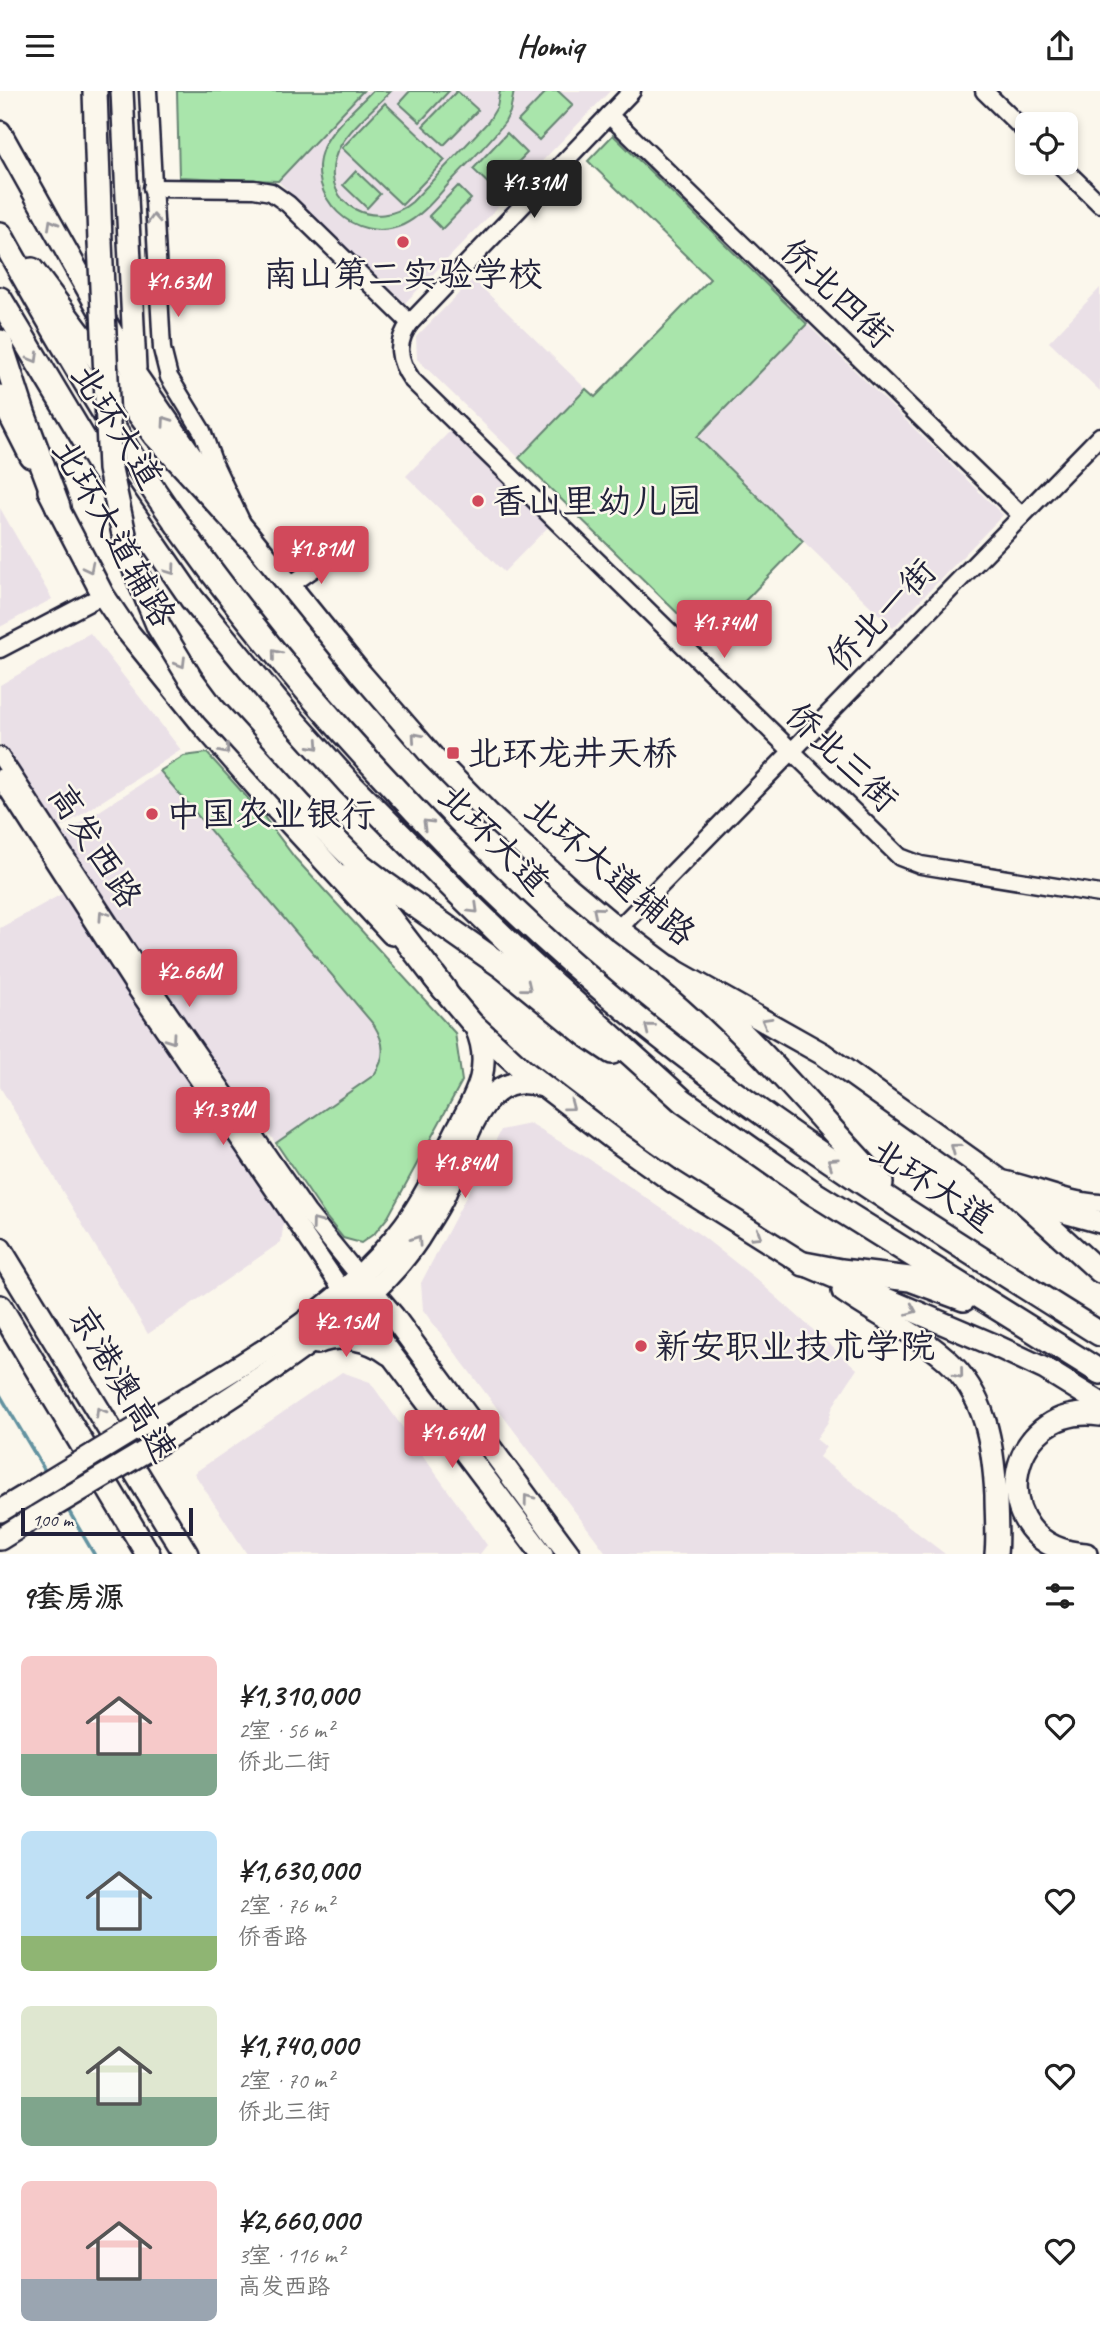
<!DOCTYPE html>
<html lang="zh">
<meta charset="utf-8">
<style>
body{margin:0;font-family:Caveat,"LXGW WenKai TC",sans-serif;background:#f2f2f2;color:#222;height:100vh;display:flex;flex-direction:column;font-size:26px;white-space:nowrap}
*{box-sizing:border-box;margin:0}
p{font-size:23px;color:#767676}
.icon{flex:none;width:38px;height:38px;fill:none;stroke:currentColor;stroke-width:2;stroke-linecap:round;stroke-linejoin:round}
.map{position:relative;height:1463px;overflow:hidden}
.side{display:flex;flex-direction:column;background:#fff;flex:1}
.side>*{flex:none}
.buttons{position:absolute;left:1015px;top:21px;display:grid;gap:14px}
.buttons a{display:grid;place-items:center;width:63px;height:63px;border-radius:10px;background:#fff;box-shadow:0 4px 10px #0003;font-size:35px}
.scale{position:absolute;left:21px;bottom:18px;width:172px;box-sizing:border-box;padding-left:7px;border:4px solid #22223b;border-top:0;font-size:19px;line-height:24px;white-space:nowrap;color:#22223b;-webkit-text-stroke:5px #fbf7ec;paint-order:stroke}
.price{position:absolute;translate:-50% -60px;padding:0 16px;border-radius:7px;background:#d1495b;color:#fff;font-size:23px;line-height:46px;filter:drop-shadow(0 2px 4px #0008)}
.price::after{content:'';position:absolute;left:50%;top:42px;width:21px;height:16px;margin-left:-10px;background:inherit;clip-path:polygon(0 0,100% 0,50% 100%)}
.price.current{background:#222;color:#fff}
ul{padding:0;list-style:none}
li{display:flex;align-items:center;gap:21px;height:175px;padding:0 21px}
li span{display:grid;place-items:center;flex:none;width:196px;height:140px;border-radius:10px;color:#555}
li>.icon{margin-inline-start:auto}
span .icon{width:84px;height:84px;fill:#fffc;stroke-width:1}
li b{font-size:30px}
h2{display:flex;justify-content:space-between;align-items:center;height:84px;padding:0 21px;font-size:30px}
header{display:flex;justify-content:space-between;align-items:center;height:91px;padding:0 21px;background:#fff;font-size:32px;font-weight:700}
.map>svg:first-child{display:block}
.built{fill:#eae0e7}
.green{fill:#a9e5ab;stroke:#668473;stroke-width:2}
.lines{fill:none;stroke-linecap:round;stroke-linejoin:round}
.stream{stroke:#6292a0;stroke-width:3.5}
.minor-casing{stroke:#22223b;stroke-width:21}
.major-casing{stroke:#22223b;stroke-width:26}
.highway-casing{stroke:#22223b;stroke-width:28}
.minor{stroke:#fbf7ec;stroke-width:16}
.major{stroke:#fbf7ec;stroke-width:21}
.highway{stroke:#fbf7ec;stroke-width:23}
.major-bridge-casing{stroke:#22223b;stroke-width:26;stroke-linecap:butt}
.highway-bridge-casing{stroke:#22223b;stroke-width:28;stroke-linecap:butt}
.major-bridge{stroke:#fbf7ec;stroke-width:21}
.highway-bridge{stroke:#fbf7ec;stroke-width:23}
.oneway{stroke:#99979c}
.poi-dot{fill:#d1495b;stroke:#fbf7ec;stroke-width:2.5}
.labels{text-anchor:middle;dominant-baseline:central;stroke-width:5;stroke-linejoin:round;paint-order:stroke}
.poi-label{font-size:35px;fill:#22223b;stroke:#fbf7ec;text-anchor:start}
.street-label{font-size:35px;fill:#22223b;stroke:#fbf7ec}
</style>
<header><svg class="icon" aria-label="menu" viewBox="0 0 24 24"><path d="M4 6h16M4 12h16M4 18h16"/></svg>Homiq<svg class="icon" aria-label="share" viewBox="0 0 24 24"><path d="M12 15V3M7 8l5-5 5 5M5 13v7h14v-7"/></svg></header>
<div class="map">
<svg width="1100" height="1463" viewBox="0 0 1100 1463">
<rect width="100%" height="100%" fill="#fbf7ec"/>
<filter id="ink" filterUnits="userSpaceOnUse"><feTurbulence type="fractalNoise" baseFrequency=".0143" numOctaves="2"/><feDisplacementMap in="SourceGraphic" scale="14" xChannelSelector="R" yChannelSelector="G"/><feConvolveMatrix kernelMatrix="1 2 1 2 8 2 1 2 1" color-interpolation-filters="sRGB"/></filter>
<g filter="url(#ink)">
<g class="built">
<polygon points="363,0 610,0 405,212 278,90"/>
<polygon points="473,188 586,298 519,367 417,268 416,246"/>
<polygon points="1100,197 1100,300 1049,251"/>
<polygon points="807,233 1003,424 893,537 697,347"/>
<polygon points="453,337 550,434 504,481 406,385"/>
<polygon points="0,417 52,508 0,536"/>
<polygon points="90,542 181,659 56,740 0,653 0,594"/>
<polygon points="207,662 261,722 295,767 455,942 462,990 388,1126 375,1142 361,1152 343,1147 326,1127 249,1013 224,1029 285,1123 281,1151 148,1243 0,996 0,837 89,788 61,745 184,665"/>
<polygon points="530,1033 589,1068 702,1145 755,1187 857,1278 833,1315 828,1331 816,1348 826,1356 819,1366 945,1463 607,1463 423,1219 421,1192 501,1039"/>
<polygon points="342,1281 370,1291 487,1454 480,1463 247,1463 194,1382"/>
</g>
<g class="green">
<polygon points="177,0 363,0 278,90 179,86"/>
<path d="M372,0H391C374,18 341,44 335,67C321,115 377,141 412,111L488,31L497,16L500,0H514L510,21L505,31C490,51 471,69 454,87C439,103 423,125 403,134C355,155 304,105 323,57C333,35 356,17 372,0Z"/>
<polygon points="410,0 449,0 420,31 399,12"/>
<polygon points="457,0 478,19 444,54 423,35"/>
<polygon points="547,0 558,0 573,14 539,49 518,30"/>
<polygon points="385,12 445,69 402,114 342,57"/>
<polygon points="507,42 527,62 493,97 473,78"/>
<polygon points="613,44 807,233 697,346 803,450 706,550 519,367 586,298 595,306 710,188 588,70"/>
<polygon points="356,80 380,103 367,117 343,94"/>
<polygon points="458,95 471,108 442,138 429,125"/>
<path d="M207,662L261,722L295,767L455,942L462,990L388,1126L375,1142L361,1152L343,1147L326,1126L276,1052L374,984C386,966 385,952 374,934L160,680L184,665Z"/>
</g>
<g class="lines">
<g class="stream">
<polyline points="0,1304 47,1383"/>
<polyline points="67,1417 94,1463"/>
</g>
<g class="minor-casing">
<g id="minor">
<polyline points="148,0 162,258 169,286 202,340 214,373 241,430"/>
<path d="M632,0L410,232C395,252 398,269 412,289L900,766L921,774L1100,803"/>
<polyline points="984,0 1027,42"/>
<polyline points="609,24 1022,425"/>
<polyline points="1058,72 1100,113"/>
<polyline points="152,97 254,98 271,101 288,113 410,232"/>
<polyline points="289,495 332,465"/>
<polyline points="0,558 103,504"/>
<polyline points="0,665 143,884 307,1121 359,1185"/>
<polyline points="0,687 132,892 343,1200"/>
<polyline points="618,838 1100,345"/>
<path d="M997,1087C1032,1093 1064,1110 1100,1112"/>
</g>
</g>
<g class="major-casing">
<g id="major">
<polyline points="122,0 135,277"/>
<polyline points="0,41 135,283 211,393"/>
<polyline points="0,305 31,366"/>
<polyline points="49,400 103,504 128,541 204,635 271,712 392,843"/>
<polyline points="238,431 361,583 433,666 495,729 569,797 618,838 670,877 823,963 997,1087 1100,1181"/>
<polyline points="434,887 472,932 523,979 613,1048 672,1090 804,1173 994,1254 1045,1278 1100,1312"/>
<polyline points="1024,1102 1060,1120 1100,1131"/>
<polyline points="364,1191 393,1225 569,1463"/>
<path d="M843,1200C877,1224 915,1241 946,1268C986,1304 993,1353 996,1404C996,1424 998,1444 996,1463"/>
<polyline points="347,1205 542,1463"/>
<path d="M317,1252C341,1242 369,1248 389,1263"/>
<path d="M148,1330C239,1275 340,1222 405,1134C426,1106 440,1073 456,1041C475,1006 494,977 476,937"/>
<path d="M161,1351C206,1323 251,1294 294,1263C340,1230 386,1196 418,1148C427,1133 438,1118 445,1102C464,1060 478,974 543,995"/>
<polyline points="0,1420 25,1405"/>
<polyline points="0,1448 37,1425"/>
<path d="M1086,1463C980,1456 1003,1310 1100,1324"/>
</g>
</g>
<g class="highway-casing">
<g id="highway">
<polyline points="95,0 100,151"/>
<path d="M0,143C49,231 99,318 155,401C222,500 297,592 378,680C461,771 551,859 648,936C790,1050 946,1146 1100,1243"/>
<polyline points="32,179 155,344 248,445"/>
<polyline points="0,208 100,375 192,508 287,623 350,693 458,802 527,869 683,1010 815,1103 1100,1281"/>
<polyline points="0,251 24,325 58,416"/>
<polyline points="302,716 359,773 385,793 502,875 588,945 612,961"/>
<polyline points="354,781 444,898"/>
<path d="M670,877C748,940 812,1019 881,1092"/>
<polyline points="0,1159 186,1463"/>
<polyline points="804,1173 841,1180 910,1188 964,1208"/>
<polyline points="0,1216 148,1463"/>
</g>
</g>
<use href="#minor" class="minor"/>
<use href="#major" class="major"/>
<use href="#highway" class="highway"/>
<g class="major-bridge-casing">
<g id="major-bridge">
<polyline points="25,1405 148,1330"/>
<polyline points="37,1425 161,1351"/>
</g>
</g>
<g class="highway-bridge-casing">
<polyline id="highway-bridge" points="100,151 110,378 128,462 159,536 190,587 213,618 302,716"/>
</g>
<use href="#major-bridge" class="major-bridge"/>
<use href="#highway-bridge" class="highway-bridge"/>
</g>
<defs><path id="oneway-chevron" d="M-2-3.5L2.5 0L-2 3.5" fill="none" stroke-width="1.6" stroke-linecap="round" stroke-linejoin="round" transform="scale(1.75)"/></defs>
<g class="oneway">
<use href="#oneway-chevron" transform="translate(154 128) rotate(-93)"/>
<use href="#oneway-chevron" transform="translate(52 133) rotate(-119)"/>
<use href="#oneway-chevron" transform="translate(34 267) rotate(60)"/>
<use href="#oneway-chevron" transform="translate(166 330) rotate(-125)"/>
<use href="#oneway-chevron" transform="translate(89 477) rotate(63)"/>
<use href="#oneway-chevron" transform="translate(171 479) rotate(54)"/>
<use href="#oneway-chevron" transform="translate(276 563) rotate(-129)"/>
<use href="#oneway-chevron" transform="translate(181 572) rotate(59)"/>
<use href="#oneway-chevron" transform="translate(416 646) rotate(-131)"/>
<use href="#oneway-chevron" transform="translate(315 654) rotate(48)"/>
<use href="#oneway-chevron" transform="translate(225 659) rotate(49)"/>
<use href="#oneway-chevron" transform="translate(427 733) rotate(-135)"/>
<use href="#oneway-chevron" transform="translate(474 818) rotate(44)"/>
<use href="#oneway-chevron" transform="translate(597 820) rotate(-140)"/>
<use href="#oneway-chevron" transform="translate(103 824) rotate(-124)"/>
<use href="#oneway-chevron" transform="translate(527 896) rotate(39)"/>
<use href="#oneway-chevron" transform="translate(766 931) rotate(-151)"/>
<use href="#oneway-chevron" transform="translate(649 937) rotate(-141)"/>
<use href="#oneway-chevron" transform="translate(171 948) rotate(55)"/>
<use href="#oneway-chevron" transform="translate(570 1015) rotate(37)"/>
<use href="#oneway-chevron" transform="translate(955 1057) rotate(-144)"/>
<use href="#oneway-chevron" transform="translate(832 1071) rotate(-146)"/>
<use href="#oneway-chevron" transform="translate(316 1132) rotate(-127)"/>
<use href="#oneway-chevron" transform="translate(757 1144) rotate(32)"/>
<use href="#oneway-chevron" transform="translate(417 1149) rotate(-56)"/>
<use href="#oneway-chevron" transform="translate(912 1219) rotate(23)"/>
<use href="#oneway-chevron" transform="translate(959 1283) rotate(51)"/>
<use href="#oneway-chevron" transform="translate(100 1321) rotate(-121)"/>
<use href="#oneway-chevron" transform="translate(528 1408) rotate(-127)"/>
</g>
</g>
<g class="poi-dot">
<circle cx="403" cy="151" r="7"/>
<circle cx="478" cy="410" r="7"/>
<rect x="446" y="655" width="14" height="14" rx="3.5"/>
<circle cx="152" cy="723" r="7"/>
<circle cx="641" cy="1255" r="7"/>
</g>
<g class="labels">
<g class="poi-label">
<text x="403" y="183" text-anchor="middle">南山第二实验学校</text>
<text x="492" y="410">香山里幼儿园</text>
<text x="467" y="662">北环龙井天桥</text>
<text x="166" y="723">中国农业银行</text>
<text x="655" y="1255">新安职业技术学院</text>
</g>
<g class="street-label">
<text transform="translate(837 202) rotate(44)">侨北四街</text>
<text transform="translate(117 335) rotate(58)">北环大道</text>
<text transform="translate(114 442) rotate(60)">北环大道辅路</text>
<text transform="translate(881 524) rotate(-46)">侨北一街</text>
<text transform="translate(842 666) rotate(44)">侨北三街</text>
<text transform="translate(494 748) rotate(45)">北环大道</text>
<text transform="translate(95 755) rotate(57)">高发西路</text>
<text transform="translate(610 780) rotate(40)">北环大道辅路</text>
<text transform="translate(932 1094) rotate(33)">北环大道</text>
<text transform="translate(123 1293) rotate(59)">京港澳高速</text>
</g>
</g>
</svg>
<div class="buttons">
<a><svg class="icon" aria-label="locate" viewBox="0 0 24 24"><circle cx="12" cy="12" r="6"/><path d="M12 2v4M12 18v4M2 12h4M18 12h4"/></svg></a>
</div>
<div class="scale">100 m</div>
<b class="price current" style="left:534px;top:129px">¥1.31M</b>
<b class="price" style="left:178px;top:228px">¥1.63M</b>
<b class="price" style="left:321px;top:495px">¥1.81M</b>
<b class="price" style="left:724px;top:569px">¥1.74M</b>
<b class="price" style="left:189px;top:918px">¥2.66M</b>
<b class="price" style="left:223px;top:1056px">¥1.39M</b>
<b class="price" style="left:465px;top:1109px">¥1.84M</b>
<b class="price" style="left:346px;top:1268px">¥2.15M</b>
<b class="price" style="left:452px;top:1379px">¥1.64M</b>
</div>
<section class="side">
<h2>9套房源<svg class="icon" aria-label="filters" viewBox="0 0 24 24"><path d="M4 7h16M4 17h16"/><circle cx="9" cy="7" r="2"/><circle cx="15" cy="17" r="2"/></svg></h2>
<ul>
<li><span style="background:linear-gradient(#f6c9c9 70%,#7fa58c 0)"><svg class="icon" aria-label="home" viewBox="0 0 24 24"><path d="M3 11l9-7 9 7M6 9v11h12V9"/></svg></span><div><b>¥1,310,000</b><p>2室 · 56 m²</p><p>侨北二街</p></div><svg class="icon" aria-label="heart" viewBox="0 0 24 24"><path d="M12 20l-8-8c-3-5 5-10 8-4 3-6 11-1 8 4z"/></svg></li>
<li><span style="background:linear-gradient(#bfe0f5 75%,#8fb573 0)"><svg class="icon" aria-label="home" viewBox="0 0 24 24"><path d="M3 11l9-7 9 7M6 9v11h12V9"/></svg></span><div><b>¥1,630,000</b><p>2室 · 76 m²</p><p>侨香路</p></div><svg class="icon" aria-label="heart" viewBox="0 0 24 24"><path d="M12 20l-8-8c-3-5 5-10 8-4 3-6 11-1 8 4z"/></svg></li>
<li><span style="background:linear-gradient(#dfe7d0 65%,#7fa58c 0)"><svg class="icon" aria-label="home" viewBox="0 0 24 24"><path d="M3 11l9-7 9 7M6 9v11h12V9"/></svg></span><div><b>¥1,740,000</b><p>2室 · 70 m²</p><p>侨北三街</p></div><svg class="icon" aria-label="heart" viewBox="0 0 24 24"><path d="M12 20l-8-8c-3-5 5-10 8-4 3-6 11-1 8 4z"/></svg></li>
<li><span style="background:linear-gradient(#f6c9c9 70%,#9aa5b1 0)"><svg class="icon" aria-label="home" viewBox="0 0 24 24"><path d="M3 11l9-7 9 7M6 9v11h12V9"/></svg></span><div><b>¥2,660,000</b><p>3室 · 116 m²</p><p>高发西路</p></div><svg class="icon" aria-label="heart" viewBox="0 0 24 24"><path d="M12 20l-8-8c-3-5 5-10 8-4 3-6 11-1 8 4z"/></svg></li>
</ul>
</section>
